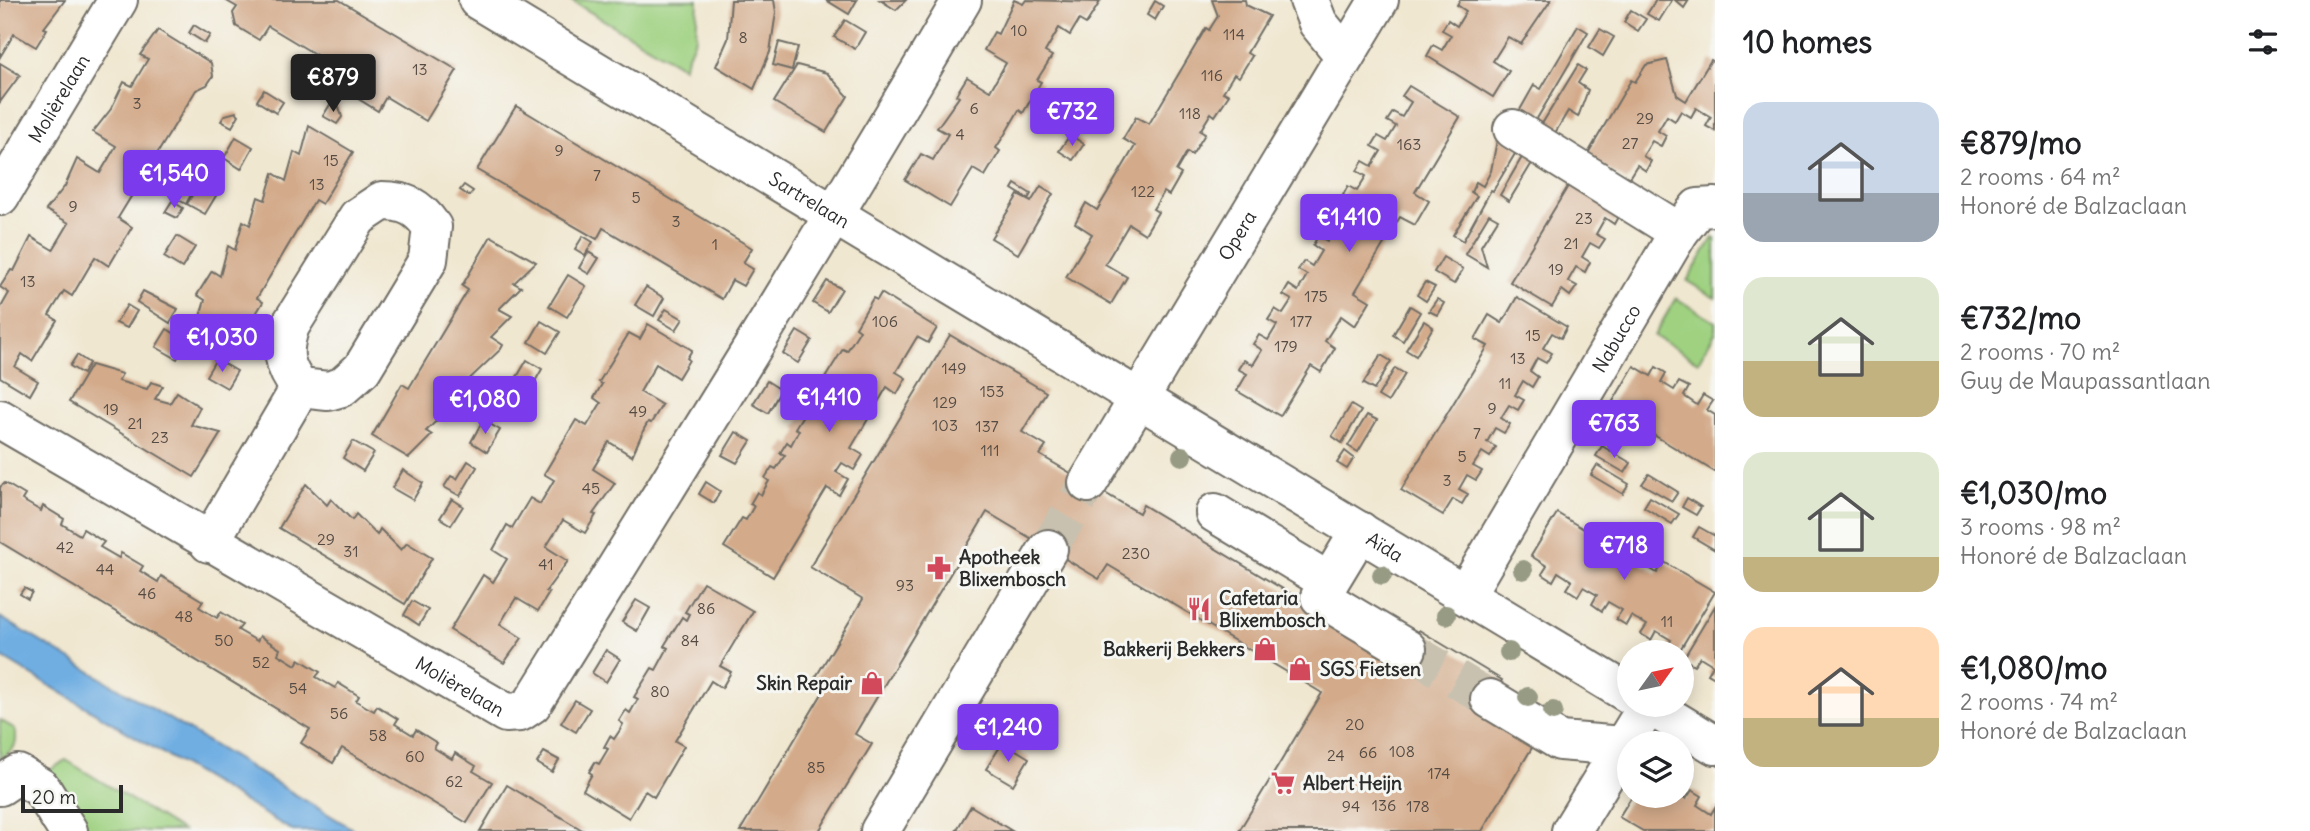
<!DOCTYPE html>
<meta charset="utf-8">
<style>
body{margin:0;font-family:Delius,sans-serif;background:#f2f2f2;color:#202124;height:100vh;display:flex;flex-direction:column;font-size:26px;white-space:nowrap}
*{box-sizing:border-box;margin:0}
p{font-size:23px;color:#757577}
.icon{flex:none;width:38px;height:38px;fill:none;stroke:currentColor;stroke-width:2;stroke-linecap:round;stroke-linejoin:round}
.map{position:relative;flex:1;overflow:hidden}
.drawer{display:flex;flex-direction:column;background:#fff;width:595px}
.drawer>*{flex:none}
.needle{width:46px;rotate:57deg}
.controls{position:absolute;left:1617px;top:640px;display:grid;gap:14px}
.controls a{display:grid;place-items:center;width:77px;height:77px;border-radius:50%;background:#fff;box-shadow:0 4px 18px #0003;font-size:35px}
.scale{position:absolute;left:21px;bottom:18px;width:102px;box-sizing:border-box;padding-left:7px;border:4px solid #2b2b2b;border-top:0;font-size:19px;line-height:24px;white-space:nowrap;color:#2b2b2b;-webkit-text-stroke:5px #f6f6f2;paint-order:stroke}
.price{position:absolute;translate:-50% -60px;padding:0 16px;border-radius:7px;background:#7c3aed;color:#fff;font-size:23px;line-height:46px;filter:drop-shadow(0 2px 4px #0008)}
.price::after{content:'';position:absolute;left:50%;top:42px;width:21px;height:16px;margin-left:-10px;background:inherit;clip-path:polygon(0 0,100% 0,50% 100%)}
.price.active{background:#222;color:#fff}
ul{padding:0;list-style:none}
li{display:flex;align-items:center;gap:21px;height:175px;padding:0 28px}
li span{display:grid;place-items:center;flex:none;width:196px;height:140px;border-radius:21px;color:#555}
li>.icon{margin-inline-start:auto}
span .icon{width:84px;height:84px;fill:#fffc;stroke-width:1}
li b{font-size:30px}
h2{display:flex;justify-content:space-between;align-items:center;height:84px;padding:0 28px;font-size:30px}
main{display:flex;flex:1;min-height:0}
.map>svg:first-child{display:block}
.green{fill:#9fd181;stroke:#657e56;stroke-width:2}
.water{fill:#6faee2;stroke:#4d6c86;stroke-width:2}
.building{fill:#d3aa8a}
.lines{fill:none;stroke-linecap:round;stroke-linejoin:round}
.minor-tunnel{stroke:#c9c1af;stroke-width:38;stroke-dasharray:38 19;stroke-linecap:butt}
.minor-casing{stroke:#706d65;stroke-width:42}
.minor{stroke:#fff;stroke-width:38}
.tree{fill:#979b84}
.labels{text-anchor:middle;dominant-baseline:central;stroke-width:6;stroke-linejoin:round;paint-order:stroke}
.number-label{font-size:16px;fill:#554b43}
.street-label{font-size:19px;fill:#2b2b2b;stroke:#f6f6f2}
.poi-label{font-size:19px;font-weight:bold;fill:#2b2b2b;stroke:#f6f6f2;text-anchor:start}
</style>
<main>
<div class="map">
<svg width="1715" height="831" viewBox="0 0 1715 831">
<rect width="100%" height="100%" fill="#f6f6f2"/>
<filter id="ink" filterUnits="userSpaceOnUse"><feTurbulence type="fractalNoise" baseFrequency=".0143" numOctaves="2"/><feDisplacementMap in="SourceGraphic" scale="14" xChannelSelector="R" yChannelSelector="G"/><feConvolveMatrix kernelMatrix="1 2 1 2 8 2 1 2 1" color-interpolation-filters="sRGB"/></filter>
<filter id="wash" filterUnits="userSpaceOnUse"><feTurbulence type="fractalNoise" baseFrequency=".00686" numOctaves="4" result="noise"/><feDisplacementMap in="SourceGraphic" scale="28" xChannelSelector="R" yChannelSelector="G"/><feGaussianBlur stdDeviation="1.57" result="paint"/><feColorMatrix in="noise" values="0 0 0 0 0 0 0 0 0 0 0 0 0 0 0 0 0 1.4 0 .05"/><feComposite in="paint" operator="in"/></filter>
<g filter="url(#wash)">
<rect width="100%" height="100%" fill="#f0e7d0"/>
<g class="green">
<polygon points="570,0 698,0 696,37 683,67"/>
<polygon points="1713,238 1715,239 1715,298 1687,281"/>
<polygon points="1676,298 1715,322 1715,333 1698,362 1654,336"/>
<path d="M0,720L15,729C19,746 13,750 0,759Z"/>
<polygon points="66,760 182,831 86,831 47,772"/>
</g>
<polygon class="water" points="0,617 356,831 293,831 0,656"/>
<g id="blocks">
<g class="building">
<polygon points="0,0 65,0 44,28 47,29 36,47 14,34 0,57"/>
<polygon points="225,0 339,0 457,70 426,121 386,97 378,111 339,87 347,73 308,50 268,26 259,40 236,26 233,13 237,7"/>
<polygon points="731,0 774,0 776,12 770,52 754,89 716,66 728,39"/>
<polygon points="826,0 857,0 849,14"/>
<polygon points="880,0 906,0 896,10"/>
<polygon points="1014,0 1023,4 1026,0 1100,2 1086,24 1079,20 1070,35 1059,28 1045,52 1052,56 1037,80 1041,82 1023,113 1019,110 1005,134 996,148 1000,151 985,176 973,169 950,207 905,180 921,154 933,160 948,134 937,128 959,97 956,95 967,77 990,91 1006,63 984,50 994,32 998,34"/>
<polygon points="1212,0 1245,0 1246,5 1269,16 1247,53 1252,56 1239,77 1234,74 1223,92 1229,95 1215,116 1211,113 1200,131 1205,134 1192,155 1187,152 1176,171 1181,174 1169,195 1164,192 1153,209 1158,212 1145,234 1129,224 1105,264 1127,277 1111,304 1066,277 1092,234 1075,223 1086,203 1097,210 1135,146 1123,139 1136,117 1149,124 1206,28 1209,30 1218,16"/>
<polygon points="1460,0 1551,0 1521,44 1508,37 1493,61 1509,71 1493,97 1427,56 1433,45 1442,50 1451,35 1442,30 1448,20 1457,26 1466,11 1457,5"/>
<polygon points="1656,0 1672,0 1659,21 1647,14"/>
<polygon points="1675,0 1689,0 1684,8"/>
<polygon points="1155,1 1163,6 1155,20 1147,15"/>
<polygon points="1631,10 1646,19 1638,31 1624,22"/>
<polygon points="845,20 865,32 855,49 834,37"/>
<polygon points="194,25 210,35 205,43 189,33"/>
<polygon points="1578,26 1588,32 1532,127 1516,117 1534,85 1541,89"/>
<polygon points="1600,29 1614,37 1603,56 1589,47"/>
<polygon points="158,30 211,63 213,76 207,85 196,90 118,218 132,227 109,266 95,257 72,296 64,291 49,315 57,320 32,361 22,354 15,367 38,381 30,395 0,377 0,309 9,293 0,287 11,270 14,271 31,237 53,250 69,223 46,210 65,186 77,159 100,173 116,146 93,132 111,109 124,82 132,86 148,59 140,55"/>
<polygon points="779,42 798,47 792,70 773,65"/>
<polygon points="1667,60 1677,95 1686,101 1711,60 1715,63 1715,131 1706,126 1711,117 1696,108 1691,117 1681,111 1675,121 1667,116 1658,131 1666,136 1661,146 1652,141 1643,156 1651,161 1646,171 1637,165 1627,181 1586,157 1631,80 1635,82 1646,65"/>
<polygon points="0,63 20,75 0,102"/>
<polygon points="797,65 827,73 848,96 826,132 774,102"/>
<polygon points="1578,65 1586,70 1578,83 1588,90 1578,117 1568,111 1551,140 1537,132"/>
<polygon points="1409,86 1460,117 1415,192 1429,201 1415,225 1400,217 1355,292 1370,301 1355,326 1341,316 1325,341 1335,348 1321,372 1311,366 1280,416 1237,391 1247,374 1238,369 1244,360 1253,365 1262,350 1253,344 1259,335 1268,340 1277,325 1268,320 1275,309 1283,314 1292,300 1283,295 1289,285 1298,291 1307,275 1298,270 1304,261 1312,266 1321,251 1313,245 1318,236 1327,241 1337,225 1328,220 1334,210 1342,216 1351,201 1343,195 1348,186 1357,191 1366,176 1357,171 1363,161 1372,166 1381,151 1372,146 1378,136 1387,141 1396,126 1387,121 1393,112 1402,117 1411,102 1402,96"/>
<polygon points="264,90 283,102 276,113 257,101"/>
<polygon points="1091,101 1103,108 1096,121 1084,114"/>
<polygon points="331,103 339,107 342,117 337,124 323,116"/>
<polygon points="516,106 752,248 743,263 753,269 743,286 732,280 722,299 603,228 597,239 477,170"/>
<polygon points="236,112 239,115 232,127 221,121 225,115"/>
<polygon points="309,126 353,152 322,204 315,200 301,224 257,298 263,302 233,352 196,330 205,300 197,295 212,271 220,276 228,246 235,250 243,221 250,225 258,197 265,200 273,173 286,181 294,152 301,156"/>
<polygon points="1070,135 1084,144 1073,160 1059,151"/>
<polygon points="1498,135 1519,147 1493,191 1491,190 1463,241 1453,235 1477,196 1471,192 1476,182 1483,186 1491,171"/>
<polygon points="236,137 253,147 241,169 224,158"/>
<polygon points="1525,152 1535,158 1509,201 1500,195"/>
<polygon points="186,167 201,176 186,204 170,195"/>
<polygon points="199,183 217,194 205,214 187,204"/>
<polygon points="1570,183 1620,213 1614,224 1605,218 1596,234 1605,239 1599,248 1590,243 1582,257 1590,262 1585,272 1576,267 1568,281 1577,286 1570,296 1562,290 1552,307 1510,282"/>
<polygon points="1015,184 1031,194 1028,199 1012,189"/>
<polygon points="464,185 473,191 469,196 460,190"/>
<polygon points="1041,186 1053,194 1018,254 991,238 1018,195 1031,202"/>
<polygon points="172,201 183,208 177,218 165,212"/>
<polygon points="1489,214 1498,219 1481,246 1487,267 1465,254"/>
<polygon points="177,236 195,247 182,268 164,257"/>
<polygon points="491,236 536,262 514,283 521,287 499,309 512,316 491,337 503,345 501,349 462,386 468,390 426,431 432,435 409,458 372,436 402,384 409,388 468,290 462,286"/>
<polygon points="583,236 593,242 585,255 575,249"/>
<polygon points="588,252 599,258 589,274 579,268"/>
<polygon points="1443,257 1463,269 1454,284 1434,272"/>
<polygon points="568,275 586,286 567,317 549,306"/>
<polygon points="827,281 842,289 828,312 813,303"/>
<polygon points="1425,282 1435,287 1426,301 1417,295"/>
<polygon points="646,287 664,298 654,316 635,305"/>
<polygon points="143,291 178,309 170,323 137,302"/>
<polygon points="881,293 937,328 928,343 917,337 896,372 906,378 897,394 887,387 851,448 863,455 854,470 842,463 836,472 848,479 839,495 827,488 773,577 724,547 742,518 746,520 754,506 750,504 757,492 761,495 769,481 765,478 772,467 776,469 785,455 780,453 787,442 791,445 799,430 795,428 813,399 817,401 821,395 830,380 825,378 843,349 847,351 860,330 856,327 873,298 877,300"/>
<polygon points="1517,297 1567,327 1561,338 1552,333 1543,348 1552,353 1546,363 1537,358 1530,371 1538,377 1532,387 1523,381 1515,395 1524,400 1518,410 1509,405 1501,418 1510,424 1504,433 1495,428 1487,442 1496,447 1490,457 1482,452 1473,466 1482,471 1476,480 1467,475 1459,489 1468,494 1462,504 1453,499 1443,515 1401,490 1488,346 1475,339 1489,315 1502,323"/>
<polygon points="1437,299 1444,303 1437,315 1429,311"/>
<polygon points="127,305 137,311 127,328 116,323"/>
<polygon points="1410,306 1420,312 1403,341 1393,335"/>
<polygon points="666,309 683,319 676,330 659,320"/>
<polygon points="541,321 560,332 547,353 529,342"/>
<polygon points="1424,321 1433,327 1416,356 1406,350"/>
<polygon points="648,324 692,350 687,358 689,360 678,378 656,364 640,392 662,405 651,423 648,422 644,429 632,456 609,442 593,469 615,483 593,514 596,515 585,533 563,520 546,547 568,561 546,591 549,593 538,611 516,598 500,624 522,638 504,663 450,630 483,575 493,582 507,559 493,550 507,525 512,528 530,498 540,504 554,480 544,474 576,420 587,426 601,403 594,398 602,384 599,382 629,333 640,339"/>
<polygon points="167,329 187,341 177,359 156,347"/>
<polygon points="797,331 812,340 798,363 783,354"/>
<polygon points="950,335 1046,392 1022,432 1046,446 1040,455 1139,513 1143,505 1401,660 1419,630 1502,680 1484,710 1536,741 1482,831 1239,831 1322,693 1108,565 1099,579 987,512 855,734 872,744 819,831 740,831 826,687 814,680 863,599 810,567"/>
<polygon points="77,355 89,363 83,374 70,366"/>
<polygon points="1381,355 1391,361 1374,390 1363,384"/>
<polygon points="216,359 237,371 227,388 206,376"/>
<polygon points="527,360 542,369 523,403 507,394"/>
<polygon points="91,365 122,374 118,381 147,389 151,382 163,386 155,399 170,403 177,392 200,407 191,425 221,433 194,477 69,402"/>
<polygon points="1634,366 1651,376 1656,367 1666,373 1661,382 1674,390 1679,382 1689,387 1684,396 1697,405 1703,395 1713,401 1707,410 1715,415 1715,472 1609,408"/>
<polygon points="1395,368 1405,374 1388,402 1378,396"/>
<polygon points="767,381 781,390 768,413 753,404"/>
<polygon points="1351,405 1361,411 1342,443 1332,436"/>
<polygon points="1367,415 1377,420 1358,452 1348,446"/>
<polygon points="483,420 500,430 487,452 471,442"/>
<polygon points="736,432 751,441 737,463 722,455"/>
<polygon points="353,441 374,453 363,471 343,458"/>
<polygon points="1602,446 1631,463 1625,473 1596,456"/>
<polygon points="1345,451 1354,458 1347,469 1337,463"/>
<polygon points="468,461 477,467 460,496 444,487 451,476 457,479"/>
<polygon points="1597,465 1629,484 1623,494 1591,475"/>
<polygon points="403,470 423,483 413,500 392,488"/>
<polygon points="1649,474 1678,492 1672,501 1642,484"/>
<polygon points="706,482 720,491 714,503 699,494"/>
<polygon points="5,483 25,495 22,500 29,504 41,511 43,506 64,519 62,524 80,535 83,529 104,542 100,547 119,558 121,553 143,566 140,571 158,582 161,576 203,601 199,607 217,618 221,612 242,625 238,630 257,641 260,636 280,649 278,654 296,665 299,659 320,672 316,677 335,688 338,683 359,696 356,701 374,711 377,706 398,719 395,724 413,735 416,730 437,743 434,748 452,759 455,753 476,766 473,771 492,782 467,823 342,748 333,763 301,743 310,729 0,542 0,487"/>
<polygon points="306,484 327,505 331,499 352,520 356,514 377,535 380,529 401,550 407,543 432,558 405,604 279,528"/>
<polygon points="1650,497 1679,514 1672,524 1644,507"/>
<polygon points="1687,498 1701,507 1696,515 1682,507"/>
<polygon points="452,499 463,506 451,525 440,518"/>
<polygon points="1557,513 1657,573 1664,562 1715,592 1678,653 1666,649 1671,640 1656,631 1651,640 1641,634 1647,625 1631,616 1626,625 1616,619 1622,610 1608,602 1602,611 1592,604 1597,595 1583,587 1578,596 1567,589 1572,581 1558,572 1553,581 1542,574 1547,566 1531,556"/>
<polygon points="1699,527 1715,536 1715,550 1693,537"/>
<polygon points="703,582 753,611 720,666 731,672 722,688 711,681 675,741 684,746 654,797 645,791 629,818 583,790 592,774 589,772 595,762 599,764 608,749 604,747 610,736 614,739 620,730 623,724 619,721 626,710 630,713 638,699 634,697 652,668 656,670 668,648 664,646 682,617 686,620 689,614 685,612"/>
<polygon points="24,588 32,592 28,599 20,594"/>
<polygon points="636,600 650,608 637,631 622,622"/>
<polygon points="412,601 428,610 419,625 404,615"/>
<polygon points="1715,606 1715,678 1708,674 1713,665 1700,657 1694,665 1683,659"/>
<polygon points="606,650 620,659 606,682 592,673"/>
<polygon points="575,700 590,709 576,732 561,723"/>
<polygon points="1003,742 1029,758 1013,785 986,769"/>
<polygon points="544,752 559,760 552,772 537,763"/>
<polygon points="507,785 559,816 584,831 480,831"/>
<polygon points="1692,790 1702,796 1697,805 1711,814 1715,807 1715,831 1643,831 1619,817 1632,796 1682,796 1686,799"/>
<polygon points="971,806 1012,831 956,831"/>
</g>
</g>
</g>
<g filter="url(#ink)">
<use href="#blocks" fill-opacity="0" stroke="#706d65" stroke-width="2"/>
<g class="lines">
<g class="minor-tunnel">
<polyline points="1048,549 1088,483"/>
<polyline points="1407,649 1490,699"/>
</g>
<g class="minor-casing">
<g id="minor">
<path id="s1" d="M478,0L1629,694"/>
<polyline points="1309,0 1318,23 1345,56"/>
<polyline points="1513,129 1679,232"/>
<path id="s2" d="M0,196L118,0"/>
<path d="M382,201C406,201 418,207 432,227L428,260L362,369L342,387L328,391L300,388C283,367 281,352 290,326L358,217Z"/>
<path id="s3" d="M0,419L506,713L520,712L532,704C677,470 823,237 962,0"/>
<path id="s4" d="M1088,483L1379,0"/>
<polyline points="1215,513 1329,582"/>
<polyline points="1360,531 1320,597 1407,649"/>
<polyline points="209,543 300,388"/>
<path id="s5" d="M1465,595L1679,232L1698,208L1715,207"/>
<polyline points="1490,699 1560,741 1623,746"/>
<polyline points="1649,705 1715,745"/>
<polyline points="0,786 18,774 41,788 68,831"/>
<polyline points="880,831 1048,549"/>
<polyline points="1571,831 1648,705"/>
</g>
</g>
<use href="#minor" class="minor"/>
</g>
<g class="tree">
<circle cx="1182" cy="456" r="10"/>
<circle cx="1523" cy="570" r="10"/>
<circle cx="1382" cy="575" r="10"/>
<circle cx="1446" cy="615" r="10"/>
<circle cx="1509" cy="652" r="10"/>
<circle cx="1528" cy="697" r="10"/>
<circle cx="1553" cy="711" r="10"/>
</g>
</g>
<defs>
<g id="pharmacy-bare" transform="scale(1.89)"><path d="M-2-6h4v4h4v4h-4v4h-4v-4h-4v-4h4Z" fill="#d1495b" stroke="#f6f6f2" stroke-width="2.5" paint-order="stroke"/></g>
<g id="restaurant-bare" transform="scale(1.89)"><path d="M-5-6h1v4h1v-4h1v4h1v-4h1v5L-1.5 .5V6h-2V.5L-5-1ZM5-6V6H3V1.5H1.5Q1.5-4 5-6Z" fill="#d1495b" stroke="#f6f6f2" stroke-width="2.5" paint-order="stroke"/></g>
<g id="shop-bare" transform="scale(1.89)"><path d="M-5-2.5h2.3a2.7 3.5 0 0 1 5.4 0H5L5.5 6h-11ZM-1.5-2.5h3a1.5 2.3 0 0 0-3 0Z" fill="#d1495b" stroke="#f6f6f2" stroke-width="2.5" paint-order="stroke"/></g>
<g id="supermarket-bare" transform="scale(1.89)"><path d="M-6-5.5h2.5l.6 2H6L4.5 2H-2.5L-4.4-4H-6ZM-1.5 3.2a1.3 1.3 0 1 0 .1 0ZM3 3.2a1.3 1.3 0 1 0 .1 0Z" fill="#d1495b" stroke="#f6f6f2" stroke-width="2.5" paint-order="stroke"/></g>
</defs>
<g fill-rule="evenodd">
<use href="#pharmacy-bare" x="939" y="568"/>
<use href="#restaurant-bare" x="1199" y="609"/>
<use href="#shop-bare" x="1265" y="649"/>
<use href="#shop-bare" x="1300" y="669"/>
<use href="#shop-bare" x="872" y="683"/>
<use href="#supermarket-bare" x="1283" y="783"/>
</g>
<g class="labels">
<g class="number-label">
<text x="1019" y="30">10</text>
<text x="1234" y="34">114</text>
<text x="743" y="37">8</text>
<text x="420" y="69">13</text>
<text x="1212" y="75">116</text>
<text x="137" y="103">3</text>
<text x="974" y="108">6</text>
<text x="1190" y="113">118</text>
<text x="1645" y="118">29</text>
<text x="960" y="134">4</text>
<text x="1630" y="143">27</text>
<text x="1409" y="144">163</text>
<text x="559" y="150">9</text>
<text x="331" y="160">15</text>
<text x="597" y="175">7</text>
<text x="317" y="184">13</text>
<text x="1143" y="191">122</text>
<text x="636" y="197">5</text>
<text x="73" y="206">9</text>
<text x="1584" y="218">23</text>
<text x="676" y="221">3</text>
<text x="1571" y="243">21</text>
<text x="715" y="244">1</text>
<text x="1556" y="269">19</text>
<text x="28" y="281">13</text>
<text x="1316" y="296">175</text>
<text x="885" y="321">106</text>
<text x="1301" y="321">177</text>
<text x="1533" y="335">15</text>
<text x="1286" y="346">179</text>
<text x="1518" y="358">13</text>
<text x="954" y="368">149</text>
<text x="1505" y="383">11</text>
<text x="992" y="391">153</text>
<text x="945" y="402">129</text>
<text x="1492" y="408">9</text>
<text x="111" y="409">19</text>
<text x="638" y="411">49</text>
<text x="135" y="423">21</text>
<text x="945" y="425">103</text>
<text x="987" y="426">137</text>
<text x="1477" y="433">7</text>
<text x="160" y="437">23</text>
<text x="990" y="450">111</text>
<text x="1462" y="456">5</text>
<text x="1447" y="480">3</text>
<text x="591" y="488">45</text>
<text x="326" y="539">29</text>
<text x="65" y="547">42</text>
<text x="351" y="551">31</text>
<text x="1136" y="553">230</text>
<text x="546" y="564">41</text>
<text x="105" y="569">44</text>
<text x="905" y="585">93</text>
<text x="147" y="593">46</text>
<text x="706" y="608">86</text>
<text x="184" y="616">48</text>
<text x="1667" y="621">11</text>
<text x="224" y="640">50</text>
<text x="690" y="640">84</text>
<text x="261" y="662">52</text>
<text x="298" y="688">54</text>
<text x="660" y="691">80</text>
<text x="339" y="713">56</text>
<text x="1355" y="724">20</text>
<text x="378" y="735">58</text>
<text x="1402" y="751">108</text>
<text x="1368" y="752">66</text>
<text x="1336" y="755">24</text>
<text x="415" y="756">60</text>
<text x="816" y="767">85</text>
<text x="1439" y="773">174</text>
<text x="454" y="781">62</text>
<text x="1384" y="805">136</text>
<text x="1351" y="806">94</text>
<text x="1418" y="806">178</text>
</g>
<g class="street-label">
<text stroke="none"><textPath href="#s2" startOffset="114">Molièrelaan</textPath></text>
<text stroke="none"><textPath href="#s1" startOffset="387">Sartrelaan</textPath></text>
<text stroke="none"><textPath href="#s4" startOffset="289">Opera</textPath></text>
<text stroke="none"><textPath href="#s5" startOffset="298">Nabucco</textPath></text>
<text stroke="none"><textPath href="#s1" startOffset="1059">Aïda</textPath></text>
<text stroke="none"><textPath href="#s3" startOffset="532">Molièrelaan</textPath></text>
</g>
<g class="poi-label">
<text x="959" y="557">Apotheek<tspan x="959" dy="22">Blixembosch</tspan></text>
<text x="1219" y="598">Cafetaria<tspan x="1219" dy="22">Blixembosch</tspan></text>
<text x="1245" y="649" text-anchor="end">Bakkerij Bekkers</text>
<text x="1320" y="669">SGS Fietsen</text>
<text x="852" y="683" text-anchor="end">Skin Repair</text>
<text x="1303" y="783">Albert Heijn</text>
</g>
</g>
</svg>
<div class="controls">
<a><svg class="needle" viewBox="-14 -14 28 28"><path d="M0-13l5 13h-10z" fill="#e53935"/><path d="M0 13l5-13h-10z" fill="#757577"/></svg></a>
<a><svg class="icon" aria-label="layers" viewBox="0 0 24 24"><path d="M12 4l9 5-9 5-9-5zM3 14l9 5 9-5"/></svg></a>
</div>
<div class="scale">20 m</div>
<b class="price active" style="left:333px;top:114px">€879</b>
<b class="price" style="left:1072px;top:148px">€732</b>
<b class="price" style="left:174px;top:210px">€1,540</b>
<b class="price" style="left:1349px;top:254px">€1,410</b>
<b class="price" style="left:222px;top:374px">€1,030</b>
<b class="price" style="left:829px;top:434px">€1,410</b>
<b class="price" style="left:485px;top:436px">€1,080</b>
<b class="price" style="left:1614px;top:460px">€763</b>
<b class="price" style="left:1624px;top:582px">€718</b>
<b class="price" style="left:1008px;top:764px">€1,240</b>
</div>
<section class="drawer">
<h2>10 homes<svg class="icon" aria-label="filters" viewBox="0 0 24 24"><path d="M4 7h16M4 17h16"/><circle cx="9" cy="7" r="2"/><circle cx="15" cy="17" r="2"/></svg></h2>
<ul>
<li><span style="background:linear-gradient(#c9d6e8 65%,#9aa5b1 0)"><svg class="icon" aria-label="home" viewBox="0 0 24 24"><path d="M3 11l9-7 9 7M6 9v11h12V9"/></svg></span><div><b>€879/mo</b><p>2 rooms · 64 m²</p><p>Honoré de Balzaclaan</p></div></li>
<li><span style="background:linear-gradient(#dfe7d0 60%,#c2b280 0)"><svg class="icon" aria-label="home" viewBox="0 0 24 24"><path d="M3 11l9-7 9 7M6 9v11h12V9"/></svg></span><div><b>€732/mo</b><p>2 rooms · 70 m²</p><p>Guy de Maupassantlaan</p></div></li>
<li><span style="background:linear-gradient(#dfe7d0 75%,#c2b280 0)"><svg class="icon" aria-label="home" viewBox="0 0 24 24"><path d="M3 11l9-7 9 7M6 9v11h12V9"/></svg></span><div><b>€1,030/mo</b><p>3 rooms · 98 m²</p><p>Honoré de Balzaclaan</p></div></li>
<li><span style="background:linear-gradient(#ffd9b3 65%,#c2b280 0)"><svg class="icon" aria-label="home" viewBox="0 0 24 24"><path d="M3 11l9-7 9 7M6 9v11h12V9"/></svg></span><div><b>€1,080/mo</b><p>2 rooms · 74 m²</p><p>Honoré de Balzaclaan</p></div></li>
</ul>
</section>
</main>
